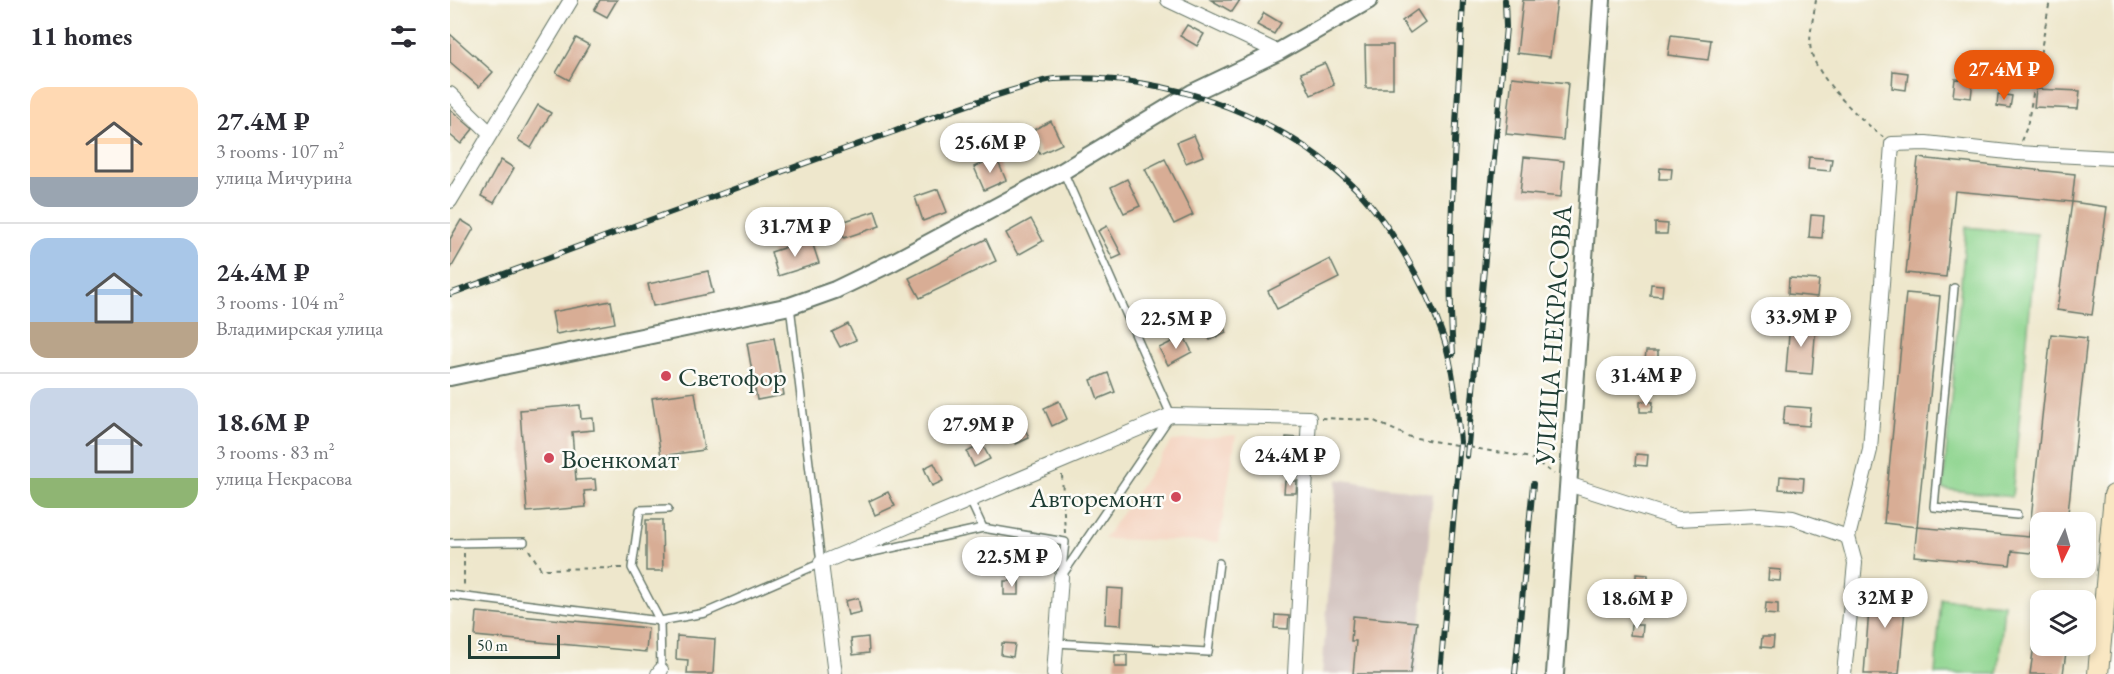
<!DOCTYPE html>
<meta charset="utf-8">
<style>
body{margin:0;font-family:"EB Garamond",serif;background:#f2f2f3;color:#2b2b33;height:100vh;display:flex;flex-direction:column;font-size:22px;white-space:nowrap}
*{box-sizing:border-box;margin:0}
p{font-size:20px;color:#7c7c81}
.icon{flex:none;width:33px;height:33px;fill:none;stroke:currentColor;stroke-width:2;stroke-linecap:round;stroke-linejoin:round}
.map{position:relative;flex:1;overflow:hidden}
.side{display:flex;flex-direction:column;background:#fff;width:450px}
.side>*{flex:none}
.needle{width:39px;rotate:185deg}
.fabs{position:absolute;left:1580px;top:512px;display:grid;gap:12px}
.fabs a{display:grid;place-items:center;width:66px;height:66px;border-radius:12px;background:#fff;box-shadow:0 3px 9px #0003;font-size:30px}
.scale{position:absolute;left:18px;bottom:15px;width:92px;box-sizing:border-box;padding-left:6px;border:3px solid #1f3d34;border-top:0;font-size:16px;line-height:21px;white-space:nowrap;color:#1f3d34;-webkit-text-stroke:4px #fdfcf7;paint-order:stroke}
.price{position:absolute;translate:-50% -51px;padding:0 14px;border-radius:21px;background:#fff;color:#222;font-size:20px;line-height:39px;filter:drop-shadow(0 2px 3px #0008)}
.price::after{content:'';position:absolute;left:50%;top:36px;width:18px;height:14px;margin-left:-9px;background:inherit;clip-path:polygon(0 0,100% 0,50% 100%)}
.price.active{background:#ea580c;color:#fff}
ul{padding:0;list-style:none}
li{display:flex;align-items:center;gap:18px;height:150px;padding:0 30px}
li+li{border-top:2px solid #e1e1e2}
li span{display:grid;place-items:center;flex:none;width:168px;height:120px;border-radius:18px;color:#555}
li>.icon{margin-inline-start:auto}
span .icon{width:72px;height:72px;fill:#fffc;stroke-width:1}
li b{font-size:26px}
h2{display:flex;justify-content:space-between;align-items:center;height:72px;padding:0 30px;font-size:26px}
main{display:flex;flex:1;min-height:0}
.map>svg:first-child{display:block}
.built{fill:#f4d3c0}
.industrial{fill:#d0c0bc}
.green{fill:#8dd48e;stroke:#568861;stroke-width:1.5}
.building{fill:#d8ad95}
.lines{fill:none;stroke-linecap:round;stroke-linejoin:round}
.service-casing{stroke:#677869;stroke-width:10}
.minor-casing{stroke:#677869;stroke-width:16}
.tertiary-casing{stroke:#677869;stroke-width:20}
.secondary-casing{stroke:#677869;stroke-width:22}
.path{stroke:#677869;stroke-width:2;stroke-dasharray:4.5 4.5;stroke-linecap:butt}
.service{stroke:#fff;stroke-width:7}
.minor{stroke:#fff;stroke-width:14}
.tertiary{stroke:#fff;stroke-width:16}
.secondary{stroke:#f9e7c3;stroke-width:20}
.rail-casing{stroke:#1f3d34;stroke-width:6}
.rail{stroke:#fdfcf7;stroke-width:4;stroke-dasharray:11;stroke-linecap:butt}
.poi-dot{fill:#d1495b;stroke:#fdfcf7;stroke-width:2}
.labels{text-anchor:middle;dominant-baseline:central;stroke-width:5;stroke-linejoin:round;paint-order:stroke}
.street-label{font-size:27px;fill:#1f3d34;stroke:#fdfcf7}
.poi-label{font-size:27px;fill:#1f3d34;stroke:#fdfcf7;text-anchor:start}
</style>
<main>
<section class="side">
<h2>11 homes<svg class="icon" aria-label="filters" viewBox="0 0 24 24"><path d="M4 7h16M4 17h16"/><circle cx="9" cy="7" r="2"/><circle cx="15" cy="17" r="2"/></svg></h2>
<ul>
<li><span style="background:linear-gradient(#ffd9b3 75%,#9aa5b1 0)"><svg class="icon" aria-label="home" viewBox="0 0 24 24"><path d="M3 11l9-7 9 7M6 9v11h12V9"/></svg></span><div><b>27.4M ₽</b><p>3 rooms · 107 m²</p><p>улица Мичурина</p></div></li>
<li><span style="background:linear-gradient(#a9c7e8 70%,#b9a48a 0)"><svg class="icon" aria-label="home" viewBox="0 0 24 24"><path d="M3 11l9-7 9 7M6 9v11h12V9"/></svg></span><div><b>24.4M ₽</b><p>3 rooms · 104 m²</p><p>Владимирская улица</p></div></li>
<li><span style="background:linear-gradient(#c9d6e8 75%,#8fb573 0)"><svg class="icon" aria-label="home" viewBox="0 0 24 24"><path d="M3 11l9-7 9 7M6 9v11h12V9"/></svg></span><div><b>18.6M ₽</b><p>3 rooms · 83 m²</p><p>улица Некрасова</p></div></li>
</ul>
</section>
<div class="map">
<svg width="1664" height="674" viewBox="0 0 1664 674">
<rect width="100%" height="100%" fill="#fdfcf7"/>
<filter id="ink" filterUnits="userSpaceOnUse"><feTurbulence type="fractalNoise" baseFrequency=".0167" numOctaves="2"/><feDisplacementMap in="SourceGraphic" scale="12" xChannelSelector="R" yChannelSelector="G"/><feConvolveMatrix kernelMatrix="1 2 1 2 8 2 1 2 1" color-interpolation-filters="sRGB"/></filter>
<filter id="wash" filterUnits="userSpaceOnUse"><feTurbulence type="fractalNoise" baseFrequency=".008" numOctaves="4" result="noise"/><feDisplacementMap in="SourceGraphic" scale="24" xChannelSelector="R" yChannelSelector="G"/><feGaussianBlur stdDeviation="1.35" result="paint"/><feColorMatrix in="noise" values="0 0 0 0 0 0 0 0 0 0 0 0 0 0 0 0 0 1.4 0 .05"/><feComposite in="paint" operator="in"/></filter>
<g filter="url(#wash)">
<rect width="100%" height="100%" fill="#eee7cc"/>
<polygon class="built" points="786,435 769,542 654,539 722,441"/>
<polygon class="industrial" points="887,479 983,494 966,674 872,674"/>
<g class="green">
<polygon points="1516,227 1587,234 1562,497 1493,489"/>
<polygon points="1491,599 1554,604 1548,674 1485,674"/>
</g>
<g id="blocks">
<g class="building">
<polygon points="150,0 167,0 157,17 144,10"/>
<polygon points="761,0 790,0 782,12"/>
<polygon points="1073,0 1107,0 1100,57 1067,53"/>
<polygon points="967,10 975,22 960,33 952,21"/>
<polygon points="814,13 831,23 824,34 807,25"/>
<polygon points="737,25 754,34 747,46 730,36"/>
<polygon points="0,34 43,72 29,87 0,62"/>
<polygon points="1221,35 1261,40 1258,60 1218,55"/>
<polygon points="126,38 139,45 119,80 106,73"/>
<polygon points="915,45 943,45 943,88 916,88"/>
<polygon points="875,63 884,85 861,95 851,73"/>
<polygon points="1443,71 1458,73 1456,90 1442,88"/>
<polygon points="1062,77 1118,83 1113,140 1056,134"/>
<polygon points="1505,79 1523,80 1521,98 1503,96"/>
<polygon points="1586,89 1630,91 1628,109 1584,107"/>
<polygon points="1548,94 1562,96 1560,108 1547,106"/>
<polygon points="88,105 101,113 81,148 68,140"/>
<polygon points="0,109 23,129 11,144 0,135"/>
<polygon points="601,121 612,144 590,154 579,132"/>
<polygon points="744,135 753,156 736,163 727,142"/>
<polygon points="546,157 556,180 534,190 524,167"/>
<polygon points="1074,157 1114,161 1111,197 1070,193"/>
<polygon points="1359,157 1382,159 1380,171 1358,169"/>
<polygon points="1468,158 1625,174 1622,202 1505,191 1496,277 1456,273"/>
<polygon points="715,159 743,215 724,224 695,169"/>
<polygon points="51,160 64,168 44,203 31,196"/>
<polygon points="1210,168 1222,169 1221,179 1209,179"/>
<polygon points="677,179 690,206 674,213 661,187"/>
<polygon points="488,189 497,212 473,221 465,197"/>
<polygon points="1622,202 1657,207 1642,315 1607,310"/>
<polygon points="425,211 430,226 394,238 389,223"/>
<polygon points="1361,215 1374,216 1372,238 1359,237"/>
<polygon points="581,219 593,241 568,255 556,233"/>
<polygon points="11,220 24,228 0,270 0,239"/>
<polygon points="1205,223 1218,224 1217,234 1205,234"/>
<polygon points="657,226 672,255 663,259 648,231"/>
<polygon points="361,239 369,263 328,276 321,252"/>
<polygon points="536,239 546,261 470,298 459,278"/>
<polygon points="880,259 889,278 827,309 818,291"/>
<polygon points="258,271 263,293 203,306 198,284"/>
<polygon points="1339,278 1369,280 1367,297 1338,294"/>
<polygon points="1201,284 1213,285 1212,296 1200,295"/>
<polygon points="1456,293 1490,296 1467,527 1434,523"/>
<polygon points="161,301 165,323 106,334 102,312"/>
<polygon points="769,318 776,332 760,340 753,327"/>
<polygon points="1340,322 1366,325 1362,374 1336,372"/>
<polygon points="398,324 406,340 390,347 382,332"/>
<polygon points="1601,334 1637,338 1617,522 1590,522 1590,554 1562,551 1560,565 1464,556 1467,527 1579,537"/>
<polygon points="734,336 742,352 718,365 709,348"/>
<polygon points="324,338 334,395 307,400 297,343"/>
<polygon points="1196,351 1208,351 1208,362 1195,361"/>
<polygon points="658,373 665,392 648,399 641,380"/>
<polygon points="245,392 254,450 211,456 202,398"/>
<polygon points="609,401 617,419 602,426 594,408"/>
<polygon points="1190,401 1203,402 1202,412 1190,412"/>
<polygon points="130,405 131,419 143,418 144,430 122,432 126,480 145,479 146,490 134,491 136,507 77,512 70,410"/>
<polygon points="1335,406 1361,408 1359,426 1333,424"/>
<polygon points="572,421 579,438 566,444 558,427"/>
<polygon points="836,437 849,438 848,450 835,450"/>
<polygon points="532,444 540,459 524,467 517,452"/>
<polygon points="1186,454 1198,455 1197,466 1185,465"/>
<polygon points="484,463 493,481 482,486 474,468"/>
<polygon points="1330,476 1354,478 1353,491 1329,489"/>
<polygon points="835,481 847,481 846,493 834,493"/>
<polygon points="438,492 445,506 425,515 419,501"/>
<polygon points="196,520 212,520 213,571 196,571"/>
<polygon points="1319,569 1331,570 1330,581 1318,580"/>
<polygon points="1186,574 1198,575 1198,586 1186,585"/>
<rect x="554" y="581" width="15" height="14"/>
<polygon points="1421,584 1457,587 1449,674 1414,674"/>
<polygon points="657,588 673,589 671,625 655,624"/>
<polygon points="408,598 411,612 398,615 395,601"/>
<polygon points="1316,603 1328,604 1328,615 1315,614"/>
<polygon points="27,612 198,628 196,652 25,636"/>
<polygon points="825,615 839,616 838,629 824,628"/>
<polygon points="903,616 967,622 960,674 903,674 906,641 901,641"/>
<polygon points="1181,625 1193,625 1192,636 1180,635"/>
<polygon points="227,636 265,639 263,674 237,674 238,660 226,659"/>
<polygon points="418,637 419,653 403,655 401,639"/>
<polygon points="1312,637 1324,637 1323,648 1311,647"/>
<polygon points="552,643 565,644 563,657 551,655"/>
<polygon points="1584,645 1617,645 1613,674 1580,674"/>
<rect x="665" y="655" width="12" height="12"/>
</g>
</g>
</g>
<g filter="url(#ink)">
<use href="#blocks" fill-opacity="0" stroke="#677869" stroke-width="1.5"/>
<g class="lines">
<g class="service-casing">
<g id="service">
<polyline points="1504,288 1484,507 1567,515"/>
<polyline points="340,306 371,563"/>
<polyline points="520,500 533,528"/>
<polyline points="0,543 74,542"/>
<polyline points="400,557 533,528 615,542 611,577 721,415 613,171"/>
<polyline points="0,595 210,621 255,613 371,563"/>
<polyline points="606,643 758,652 769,563"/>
<polyline points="211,670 210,621 182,568 190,510 218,509"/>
</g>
</g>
<g class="minor-casing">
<g id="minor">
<polyline points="718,0 828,52"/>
<polyline points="0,94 40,133"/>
<polyline points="0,201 121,0"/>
<polyline points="1118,484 1228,519 1309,515 1343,518 1398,537"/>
<polyline points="208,674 211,670"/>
<polyline points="385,674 371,563 721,415 859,418 845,674"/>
<polyline points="604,674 611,577"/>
<polyline points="1394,674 1405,563 1398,537 1420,450 1442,144 1476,143 1567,153 1664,158"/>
</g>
</g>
<g class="tertiary-casing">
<g id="tertiary">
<polyline points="0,377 340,306 385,290 443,262 613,171 742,93 828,52 919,0"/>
<polyline points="1105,674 1152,0"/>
</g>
</g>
<g class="secondary-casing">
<polyline id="secondary" points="1648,674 1664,495"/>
</g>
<g class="path">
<path d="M1366,0C1364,15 1358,37 1361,51C1368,80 1410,119 1433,137"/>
<polyline points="1571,141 1577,127 1600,0"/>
<polyline points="871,418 922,420 960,437 1081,458 1104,474"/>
<polyline points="612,475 615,533"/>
<polyline points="79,550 91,569 173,568"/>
<polyline points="14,553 14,589"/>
</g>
<use href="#service" class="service"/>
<use href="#minor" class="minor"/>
<use href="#tertiary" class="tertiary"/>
<use href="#secondary" class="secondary"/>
<g class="rail-casing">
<g id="rail">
<path d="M0,294C147,240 294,184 443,132C484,117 525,101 567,89C579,86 592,80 604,79C710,73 820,109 899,182C938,218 976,286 993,336C1004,369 1007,407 1010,442L990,674"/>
<path d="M1003,354C995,236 1008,117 1013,0"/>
<polyline points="1017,456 1056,27 1055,0"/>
<polyline points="1065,674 1083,484"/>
</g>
</g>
<use href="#rail" class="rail"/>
</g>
</g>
<g class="poi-dot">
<circle cx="216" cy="376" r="6"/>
<circle cx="99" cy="458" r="6"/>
<circle cx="726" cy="497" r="6"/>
</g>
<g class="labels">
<g class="street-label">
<text transform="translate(1103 335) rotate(-86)">УЛИЦА НЕКРАСОВА</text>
</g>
<g class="poi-label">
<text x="228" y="376">Светофор</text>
<text x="111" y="458">Военкомат</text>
<text x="714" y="497" text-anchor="end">Авторемонт</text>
</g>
</g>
</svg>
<div class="fabs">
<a><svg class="needle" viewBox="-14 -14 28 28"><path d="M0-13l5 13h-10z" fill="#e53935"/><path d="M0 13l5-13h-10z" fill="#7c7c81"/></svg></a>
<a><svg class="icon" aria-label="layers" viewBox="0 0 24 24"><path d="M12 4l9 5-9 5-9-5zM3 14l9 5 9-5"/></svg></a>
</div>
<div class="scale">50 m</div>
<b class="price active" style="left:1554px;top:101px">27.4M ₽</b>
<b class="price" style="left:540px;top:174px">25.6M ₽</b>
<b class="price" style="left:345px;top:258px">31.7M ₽</b>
<b class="price" style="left:1351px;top:348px">33.9M ₽</b>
<b class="price" style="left:726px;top:350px">22.5M ₽</b>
<b class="price" style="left:1196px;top:407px">31.4M ₽</b>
<b class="price" style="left:528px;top:456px">27.9M ₽</b>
<b class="price" style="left:840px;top:487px">24.4M ₽</b>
<b class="price" style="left:562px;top:588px">22.5M ₽</b>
<b class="price" style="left:1435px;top:629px">32M ₽</b>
<b class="price" style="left:1187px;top:630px">18.6M ₽</b>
</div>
</main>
